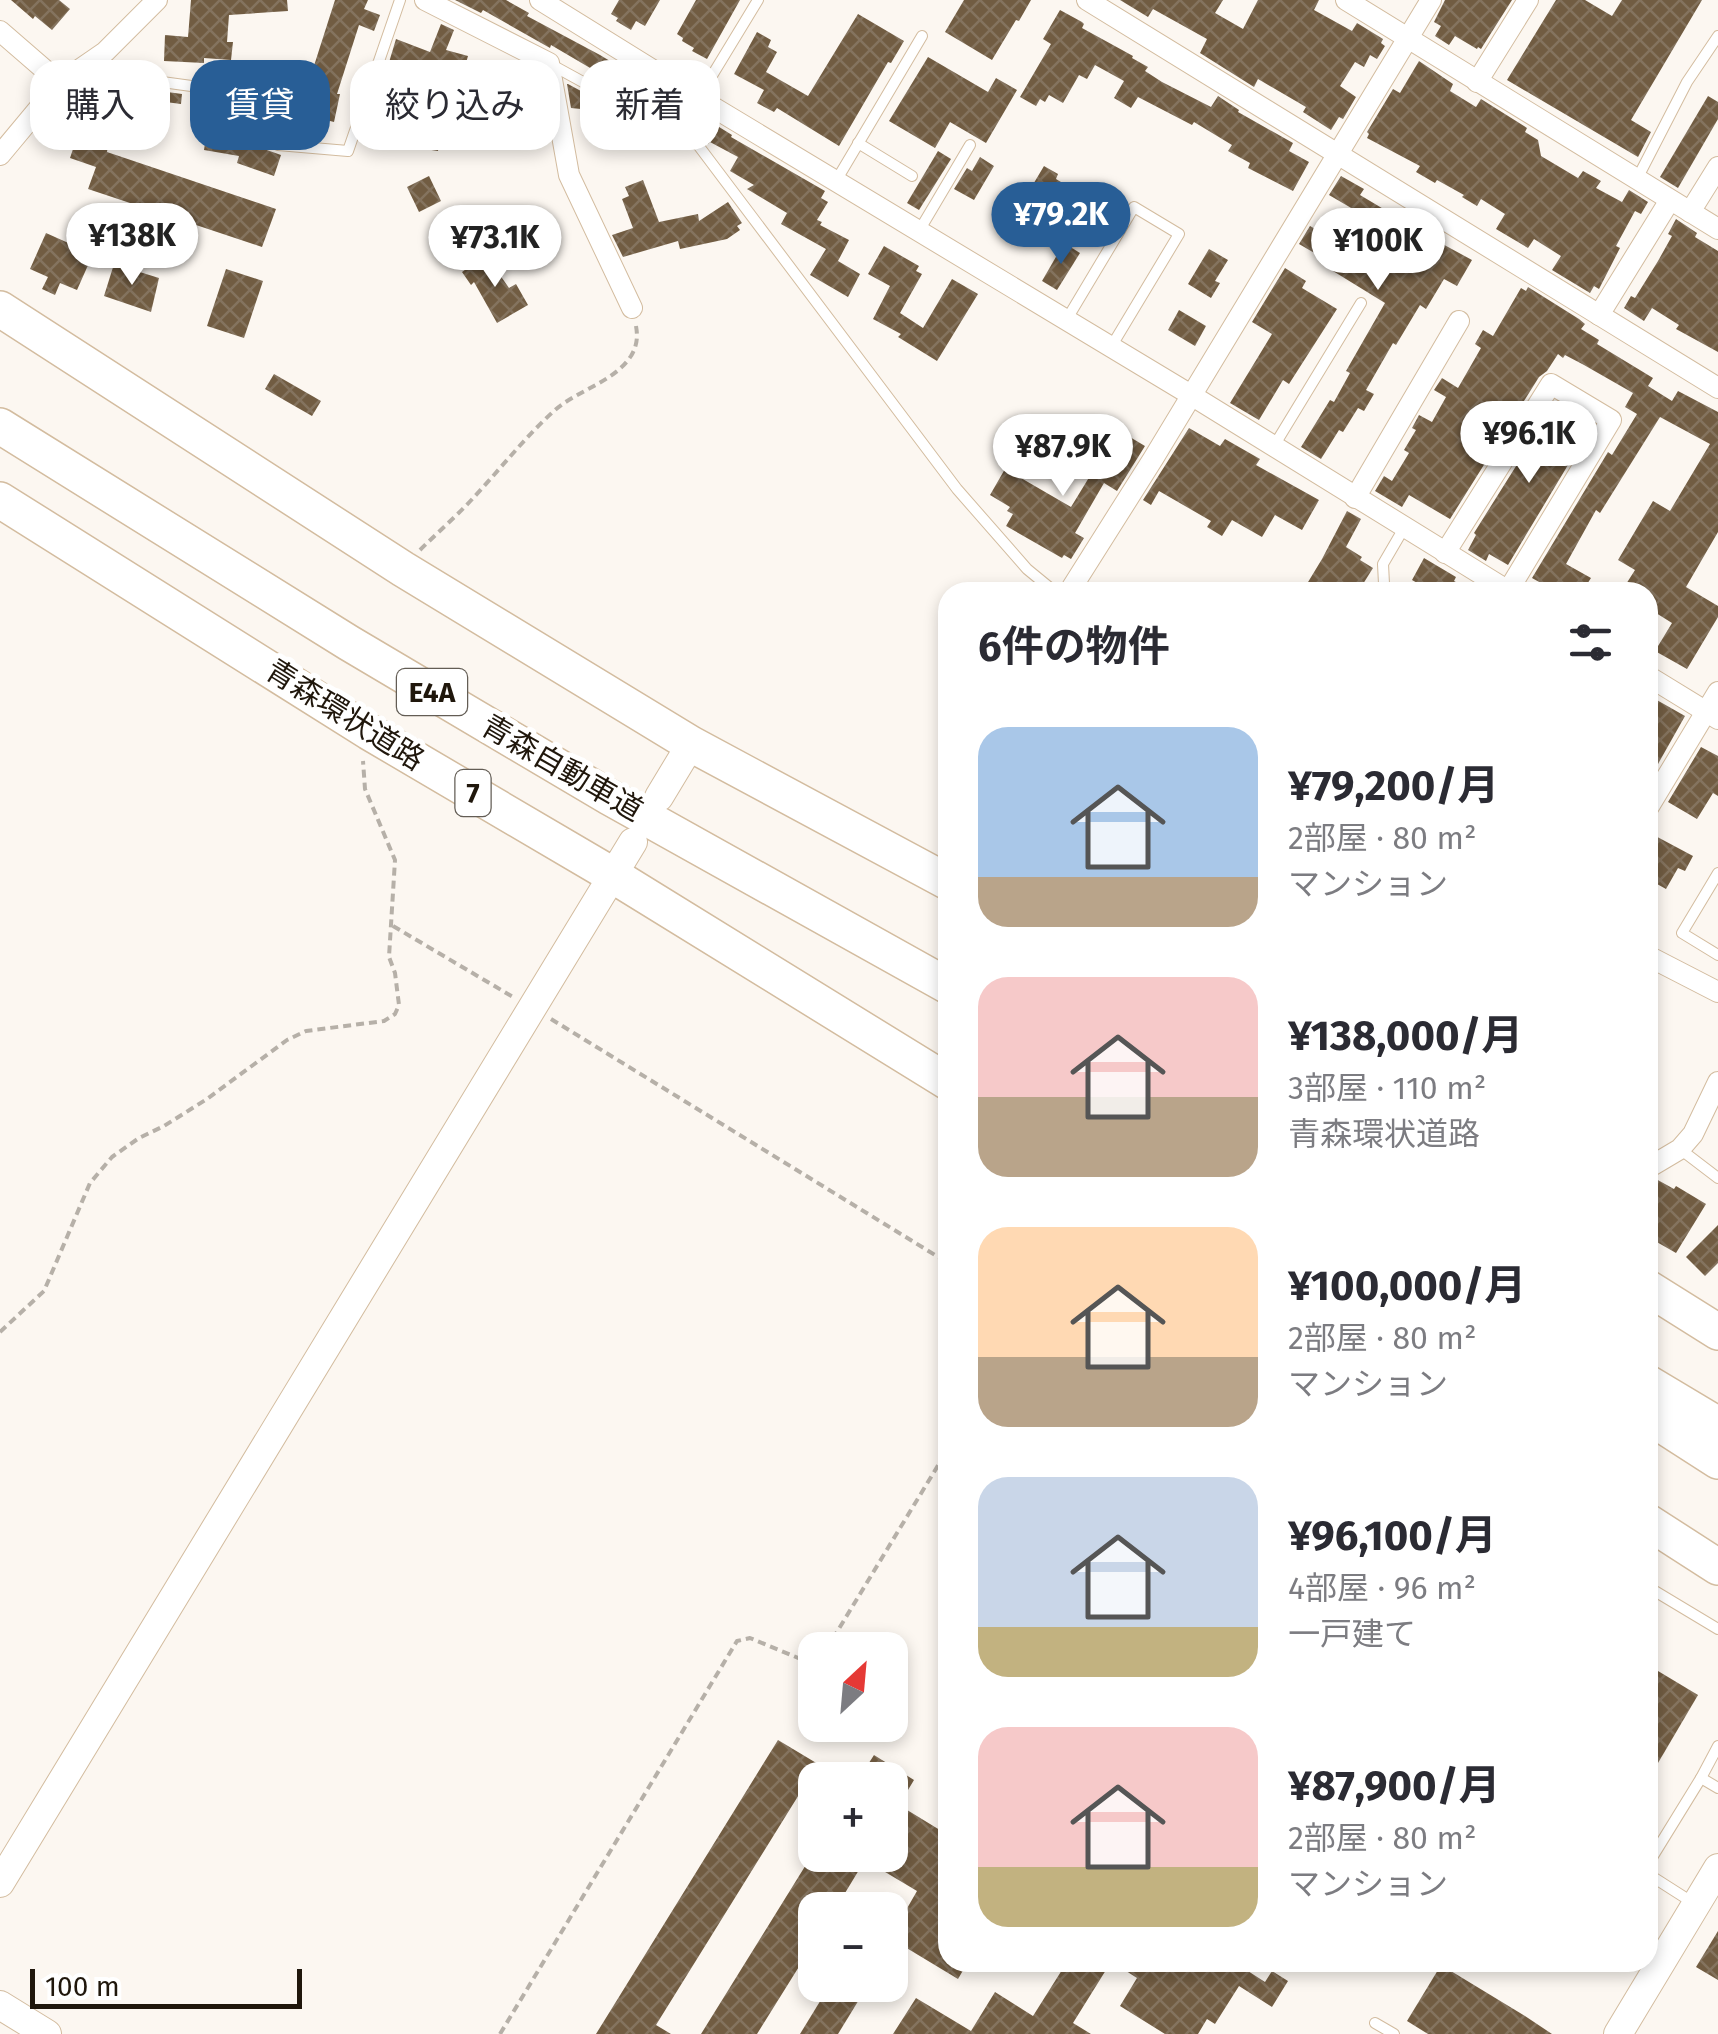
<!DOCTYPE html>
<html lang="ja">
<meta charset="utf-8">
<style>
body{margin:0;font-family:"Fira Sans","Noto Sans JP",sans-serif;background:#f7f7f7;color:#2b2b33;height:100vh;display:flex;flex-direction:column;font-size:38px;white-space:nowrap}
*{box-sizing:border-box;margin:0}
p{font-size:32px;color:#7c7c81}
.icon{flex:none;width:55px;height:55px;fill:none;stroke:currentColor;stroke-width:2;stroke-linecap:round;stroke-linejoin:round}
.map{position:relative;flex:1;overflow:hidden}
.drawer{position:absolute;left:938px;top:582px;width:720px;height:1390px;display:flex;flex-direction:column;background:#fff;border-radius:30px;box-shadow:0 5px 15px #0003}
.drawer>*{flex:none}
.top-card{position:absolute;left:30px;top:60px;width:758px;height:90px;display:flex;gap:20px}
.needle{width:65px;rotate:26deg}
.controls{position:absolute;left:798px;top:1632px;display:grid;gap:20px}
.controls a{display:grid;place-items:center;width:110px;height:110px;border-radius:20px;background:#fff;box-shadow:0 5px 15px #0003;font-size:50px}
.scale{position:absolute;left:30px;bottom:25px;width:272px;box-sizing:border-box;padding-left:10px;border:5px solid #20170c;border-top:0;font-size:28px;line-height:35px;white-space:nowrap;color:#20170c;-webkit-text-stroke:8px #fff;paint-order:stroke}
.price{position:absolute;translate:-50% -85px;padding:0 22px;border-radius:35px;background:#fff;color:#222;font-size:32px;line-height:65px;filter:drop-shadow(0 2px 5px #0008)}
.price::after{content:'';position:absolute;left:50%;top:60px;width:30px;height:22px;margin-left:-15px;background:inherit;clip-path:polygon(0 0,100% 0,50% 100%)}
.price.current{background:#285e96;color:#fff}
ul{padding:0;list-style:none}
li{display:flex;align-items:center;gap:30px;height:250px;padding:0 40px}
li span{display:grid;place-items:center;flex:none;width:280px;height:200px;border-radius:30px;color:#555}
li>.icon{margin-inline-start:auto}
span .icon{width:120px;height:120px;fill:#fffc;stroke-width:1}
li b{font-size:42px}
h2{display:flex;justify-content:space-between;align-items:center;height:120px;padding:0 40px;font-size:42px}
.pill{padding:0 35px;border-radius:30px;background:#fff;box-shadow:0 5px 15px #0003;font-size:35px;line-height:90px}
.pill.current{background:#285e96;color:#fff}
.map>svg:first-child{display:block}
.building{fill:url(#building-cross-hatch)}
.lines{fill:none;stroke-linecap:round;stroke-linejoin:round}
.lane-casing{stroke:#d3bc9f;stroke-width:12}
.street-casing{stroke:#d3bc9f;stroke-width:22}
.secondary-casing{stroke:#d3bc9f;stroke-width:30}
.highway-casing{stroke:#d3bc9f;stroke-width:38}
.path{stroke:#b6b0a8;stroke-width:4;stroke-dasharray:8 5;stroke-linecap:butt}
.lane{stroke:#fff;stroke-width:10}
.street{stroke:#fff;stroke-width:20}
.secondary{stroke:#fff;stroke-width:28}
.highway{stroke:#fff;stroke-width:35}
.labels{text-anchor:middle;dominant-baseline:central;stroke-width:10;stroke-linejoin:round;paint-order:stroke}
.shield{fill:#fff;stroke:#635d55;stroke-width:2.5}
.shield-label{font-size:28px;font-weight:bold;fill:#20170c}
.street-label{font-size:30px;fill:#20170c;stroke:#fff}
</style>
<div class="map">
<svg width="1718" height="2034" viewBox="0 0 1718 2034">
<defs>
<pattern id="building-cross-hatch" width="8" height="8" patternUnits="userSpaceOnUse" patternTransform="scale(2.5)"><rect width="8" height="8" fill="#715c42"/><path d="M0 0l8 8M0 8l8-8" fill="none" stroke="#84735f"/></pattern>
</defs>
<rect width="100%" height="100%" fill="#fcf7f1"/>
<g class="building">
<polygon points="11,0 59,0 70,9 52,30 35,16 33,19"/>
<polygon points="191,0 287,0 288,11 229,15 227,42 233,42 231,60 204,58 204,63 164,61 165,35 188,37"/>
<polygon points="335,0 368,0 364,9 380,15 374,31 359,25 337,94 340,94 334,122 303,114 312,72"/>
<polygon points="455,0 506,0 529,13 527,16 600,55 711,122 732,135 731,137 825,191 821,198 828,202 817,220 822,222 820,225 849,240 838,261 860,274 848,297 810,275 826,249 781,224 787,213 747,189 754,185 730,171 738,157 710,142 708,144 693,132 696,129 664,110 649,103 646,107 616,90 631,92 551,45 550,48 483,10 481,13"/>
<polygon points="619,0 660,0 645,26 636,21 631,30 616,21 618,18 611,14"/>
<polygon points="696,0 740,0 707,59 692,51 694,48 682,41 683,38 677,34"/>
<polygon points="964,0 1031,0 1019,21 1016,20 992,60 945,32"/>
<polygon points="1120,0 1223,0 1215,13 1243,29 1258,0 1319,0 1314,10 1352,31 1357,23 1383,39 1381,43 1385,46 1377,59 1370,55 1364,67 1355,62 1340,86 1356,97 1343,119 1339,117 1331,130 1303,112 1306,107 1258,79 1254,87 1200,53 1207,39 1153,9 1148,17"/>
<polygon points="1445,0 1512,0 1481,49 1478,47 1477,49 1455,36 1449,45 1435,36 1441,26 1434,22"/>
<polygon points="1556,0 1585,0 1612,16 1622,0 1702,0 1631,120 1651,132 1638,157 1507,80"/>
<polygon points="1060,10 1082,22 1084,24 1082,28 1133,56 1132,58 1148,67 1145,71 1162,82 1211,107 1218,96 1239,110 1238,112 1293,143 1289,151 1309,162 1293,191 1248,168 1250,163 1228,151 1232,145 1194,122 1192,125 1138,97 1131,108 1114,98 1124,81 1095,65 1087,79 1079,75 1063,103 1049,95 1045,102 1040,99 1036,106 1020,97 1051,44 1043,39"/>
<polygon points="858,14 904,41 891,63 888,62 839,146 777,108 774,112 757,103 764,90 734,74 757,32 771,40 768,47 777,52 766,72 808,96"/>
<polygon points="441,24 454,30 446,50 468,56 461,80 419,68 409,94 404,92 391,123 370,115 386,80 384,79 396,39 430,52"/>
<polygon points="928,57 988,92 996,78 1017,90 986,143 950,122 935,148 889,121"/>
<polygon points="1419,61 1453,84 1450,91 1476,107 1481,99 1527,128 1525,132 1538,140 1541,156 1578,178 1583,171 1601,181 1596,188 1622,202 1629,190 1648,202 1641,214 1635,211 1616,246 1620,248 1599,289 1594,286 1590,293 1552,270 1561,256 1534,239 1528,248 1496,229 1505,214 1481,199 1477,206 1462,197 1464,195 1437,180 1435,183 1416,172 1420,166 1367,138 1369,134 1367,132 1393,89 1400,93"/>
<polygon points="494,65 526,78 519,97 486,84"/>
<polygon points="567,84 568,84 638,122 636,124 588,117 580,113 581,109 571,108"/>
<polygon points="116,85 182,94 181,104 150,100 148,117 112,113"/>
<polygon points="1708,96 1718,102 1718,119 1678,188 1660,177"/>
<polygon points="92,112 113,116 107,152 276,209 262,247 88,189 96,167 70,158 76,140 87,144"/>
<polygon points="428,113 442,118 436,137 440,137 438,151 418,148"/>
<polygon points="209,117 229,122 227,136 281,155 274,176 237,163 239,156 204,150"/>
<polygon points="938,151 951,159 919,210 907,203"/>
<polygon points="980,157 994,166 974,200 954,189 967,168 972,171"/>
<polygon points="1044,166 1058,174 1056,179 1091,200 1074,229 1048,215 1044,223 1019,208"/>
<polygon points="429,176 441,201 419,212 407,187"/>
<polygon points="1341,176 1364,189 1360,195 1437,241 1472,260 1457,286 1444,279 1426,309 1420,305 1396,345 1393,343 1366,390 1374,394 1364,411 1358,408 1343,432 1339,430 1321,459 1301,447 1330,400 1334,402 1350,373 1346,371 1385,303 1320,263 1323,258 1299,244 1310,226 1340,243 1358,212 1329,195"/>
<polygon points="643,180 659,222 698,214 699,221 728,202 742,223 737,226 740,230 727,239 680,249 678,241 623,257 612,235 633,228 622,199 629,196 625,187"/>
<polygon points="1676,219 1697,233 1695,237 1718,251 1718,352 1676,329 1679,325 1652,308 1644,321 1624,308 1631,296 1635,298 1658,261 1672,236 1668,234"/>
<polygon points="46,233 93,254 77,290 60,283 55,295 42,289 48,277 30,269"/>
<polygon points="1064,243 1080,253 1057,290 1042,281"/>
<polygon points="884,246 919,266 916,271 922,274 900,313 923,328 952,279 978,294 937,361 898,337 901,334 873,319 890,286 868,274"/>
<polygon points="1209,249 1228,260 1215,281 1220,283 1211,298 1188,284"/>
<polygon points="486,255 509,288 516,284 528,305 497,323 474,282 471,285 462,272"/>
<polygon points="114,264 159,278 151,312 104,296"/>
<polygon points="1285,268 1306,281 1302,288 1337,309 1289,384 1283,380 1259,420 1230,403 1272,334 1252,322"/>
<polygon points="226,269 263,281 244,338 207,326"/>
<polygon points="1528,287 1579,319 1585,324 1581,329 1599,340 1597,344 1653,378 1648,386 1672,401 1678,391 1718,412 1718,532 1686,587 1718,606 1718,617 1687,669 1655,651 1672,623 1648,608 1648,592 1621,592 1635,570 1618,560 1653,501 1670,511 1710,444 1660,417 1600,513 1596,510 1566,564 1591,578 1582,592 1557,592 1532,578 1608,452 1612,455 1637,414 1625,407 1633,393 1584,365 1565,355 1563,358 1558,354 1547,371 1539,377 1450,519 1409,495 1402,507 1375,491 1384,476 1392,481 1409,453 1404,450 1416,430 1412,428 1419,415 1432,422 1446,397 1434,390 1442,378 1458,388 1481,348 1475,344 1483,330 1493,336 1521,288 1526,291"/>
<polygon points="1179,310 1206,326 1195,346 1168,330"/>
<polygon points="274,374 321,401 312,416 265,389"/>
<polygon points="1555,404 1592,425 1508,565 1489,554 1486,561 1468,550 1476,535 1474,533"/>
<polygon points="1189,428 1220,446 1225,439 1260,459 1256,465 1319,500 1302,530 1275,515 1262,537 1232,520 1222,536 1207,527 1211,521 1159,491 1151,505 1143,500"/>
<polygon points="1118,430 1145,446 1117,491 1104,483 1075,533 1084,538 1071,559 1064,555 1062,558 1006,526 1013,514 1007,511 1010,507 990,495 1009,462 1025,471 1021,478 1071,507"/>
<polygon points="1347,511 1361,519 1346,547 1362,557 1360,560 1373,568 1358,592 1302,592 1322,559"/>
<polygon points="1424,558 1456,577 1454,581 1474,592 1433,592 1412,580"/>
<polygon points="1648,695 1685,716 1658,764 1648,758"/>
<polygon points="1701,747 1718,756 1718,796 1713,793 1697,819 1668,802"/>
<polygon points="1648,832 1693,856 1685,871 1678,868 1666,889 1648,879"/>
<polygon points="1656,1179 1674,1189 1676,1186 1706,1204 1676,1253 1648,1237 1648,1224 1653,1214 1648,1211 1648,1188 1651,1181"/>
<polygon points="1718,1225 1718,1263 1705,1276 1686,1257"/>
<polygon points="1648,1665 1698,1695 1648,1780"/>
<polygon points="778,1740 818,1764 656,2025 671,2034 596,2034"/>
<polygon points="874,1755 914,1780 899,1805 948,1835 948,1962 968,1962 958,1979 890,1938 917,1891 865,1860 842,1898 862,1910 815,1910 815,1941 757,2034 701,2034 812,1855 890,1855 890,1780 858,1780"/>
<polygon points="1718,1931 1718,1980 1696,1967"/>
<polygon points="1067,1962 1111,1962 1073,2023 1091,2034 893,2034 916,1998 971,2031 995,1992 1033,2016"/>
<polygon points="1112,1962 1234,1962 1265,1982 1272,1971 1288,1981 1272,2007 1239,1986 1215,2024 1207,2019 1198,2034 1165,2034 1120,2006 1137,1978"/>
<polygon points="1441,1965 1525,2016 1552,2034 1428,2034 1407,2021"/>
<polygon points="830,1985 868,1985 838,2034 800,2034"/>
</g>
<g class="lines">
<g class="lane-casing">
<g id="lane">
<polyline points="91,64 111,75 206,88 252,88"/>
<polyline points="550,64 698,145 957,489 1027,569 1055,592"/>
<polyline points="206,88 251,131 278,145 348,151 400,0"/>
<polyline points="699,97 758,0"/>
<polyline points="858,143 912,176"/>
<polyline points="1637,179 1687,82 1718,36"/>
<polyline points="836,181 922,36"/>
<polyline points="919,231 970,145"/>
<polyline points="1067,319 1134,207 1179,234 1111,347"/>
<polyline points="1274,446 1361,303"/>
<polyline points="1379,592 1384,584 1383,564 1404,528"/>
<polyline points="1718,873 1682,933 1718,955"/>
<polyline points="1680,1149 1718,1178"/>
<polyline points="1648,1587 1718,1629"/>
<polyline points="1701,1778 1718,1746"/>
<polyline points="1648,1864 1701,1778 1718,1788"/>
<polyline points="1648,1874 1695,1904"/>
<polyline points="1375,2023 1394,2034"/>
</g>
</g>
<g class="street-casing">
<g id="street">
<polyline points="425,0 549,63 569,175 632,308"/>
<polyline points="540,0 698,98 1191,395 1510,592"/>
<polyline points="1087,0 1718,388"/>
<polyline points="1346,0 1718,229"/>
<polyline points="0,31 60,83"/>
<polyline points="1477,82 1528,0"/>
<polyline points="0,155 60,83 105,52 157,0"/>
<polyline points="1690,212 1718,167"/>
<polyline points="1599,315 1670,200"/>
<polyline points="1355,498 1459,321"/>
<polyline points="1445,553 1551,384 1611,420 1508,591"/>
<polyline points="1069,592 1153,459 1431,0"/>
<polyline points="1648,676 1718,719"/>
<polyline points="1648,808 1718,692"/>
<polyline points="1648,956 1718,992"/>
<polyline points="1648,1168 1680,1149 1693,1134 1718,1082"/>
</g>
</g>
<g class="secondary-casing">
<g id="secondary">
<polyline points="659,797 691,744"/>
<polyline points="0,1883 633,842"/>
<polyline points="0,2005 47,2034"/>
<polyline points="1618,2034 1718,1868"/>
</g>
</g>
<g class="highway-casing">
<g id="highway">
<polyline points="0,309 403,569 691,744 948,882"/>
<polyline points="0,426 349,643 609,797 948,986"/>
<polyline points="0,500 369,732 614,876 948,1082"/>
<polyline points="1648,1288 1718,1332"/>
<polyline points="1648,1383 1718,1425"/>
<polyline points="1648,1416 1718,1461"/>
<polyline points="1648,1522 1718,1567"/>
</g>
</g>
<g class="path">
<path d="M420,550C438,532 458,515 475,496C502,467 526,436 555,410C578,390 614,382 631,356C637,346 638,337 636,326"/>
<polyline points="393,926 513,997"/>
<polyline points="551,1019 948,1263"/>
<polyline points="0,1332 44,1291 90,1183 112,1157 139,1138 164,1126 207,1099 287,1040 306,1031 384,1021 395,1014 399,1005 395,973 389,957 395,860 365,789 363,761"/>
<polyline points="826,1650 948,1449"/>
<polyline points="500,2034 737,1641 750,1638 808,1662 815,1660"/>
</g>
<use href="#lane" class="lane"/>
<use href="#street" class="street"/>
<use href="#secondary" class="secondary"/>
<use href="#highway" class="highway"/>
</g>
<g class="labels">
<g class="shield">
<rect x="397" y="669" width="70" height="46" rx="8"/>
<rect x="455.5" y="770" width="35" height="46" rx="8"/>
</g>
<g class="shield-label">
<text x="432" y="692">E4A</text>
<text x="473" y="793">7</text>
</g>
<g class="street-label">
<text transform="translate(345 715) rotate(32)">青森環状道路</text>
<text transform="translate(562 768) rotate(30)">青森自動車道</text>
</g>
</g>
</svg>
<div class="controls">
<a><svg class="needle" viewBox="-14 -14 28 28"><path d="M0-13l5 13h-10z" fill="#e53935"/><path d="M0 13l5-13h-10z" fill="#7c7c81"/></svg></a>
<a>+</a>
<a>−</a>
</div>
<div class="scale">100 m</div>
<b class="price current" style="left:1061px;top:267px">¥79.2K</b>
<b class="price" style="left:132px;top:288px">¥138K</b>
<b class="price" style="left:495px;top:290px">¥73.1K</b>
<b class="price" style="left:1378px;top:293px">¥100K</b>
<b class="price" style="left:1529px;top:486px">¥96.1K</b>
<b class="price" style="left:1063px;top:499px">¥87.9K</b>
<div class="top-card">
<a class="pill">購入</a>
<a class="pill current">賃貸</a>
<a class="pill">絞り込み</a>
<a class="pill">新着</a>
</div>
<section class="drawer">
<h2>6件の物件<svg class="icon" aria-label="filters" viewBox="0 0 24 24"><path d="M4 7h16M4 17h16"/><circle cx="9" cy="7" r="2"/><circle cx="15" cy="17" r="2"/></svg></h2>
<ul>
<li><span style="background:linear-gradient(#a9c7e8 75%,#b9a48a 0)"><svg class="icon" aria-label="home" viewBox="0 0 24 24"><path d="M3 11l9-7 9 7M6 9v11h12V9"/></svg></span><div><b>¥79,200/月</b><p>2部屋 · 80 m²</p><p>マンション</p></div></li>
<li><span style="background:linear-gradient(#f6c9c9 60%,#b9a48a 0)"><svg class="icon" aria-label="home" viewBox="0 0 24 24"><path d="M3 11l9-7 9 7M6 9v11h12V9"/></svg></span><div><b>¥138,000/月</b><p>3部屋 · 110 m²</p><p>青森環状道路</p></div></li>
<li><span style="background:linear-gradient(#ffd9b3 65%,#b9a48a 0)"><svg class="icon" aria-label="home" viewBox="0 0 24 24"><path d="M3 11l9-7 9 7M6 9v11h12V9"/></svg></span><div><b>¥100,000/月</b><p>2部屋 · 80 m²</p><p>マンション</p></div></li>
<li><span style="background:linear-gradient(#c9d6e8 75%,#c2b280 0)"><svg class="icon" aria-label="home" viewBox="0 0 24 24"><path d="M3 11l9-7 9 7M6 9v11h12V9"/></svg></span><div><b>¥96,100/月</b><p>4部屋 · 96 m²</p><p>一戸建て</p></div></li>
<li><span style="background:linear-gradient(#f6c9c9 70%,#c2b280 0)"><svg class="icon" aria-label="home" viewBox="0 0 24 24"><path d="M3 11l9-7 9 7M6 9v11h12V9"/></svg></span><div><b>¥87,900/月</b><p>2部屋 · 80 m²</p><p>マンション</p></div></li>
</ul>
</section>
</div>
